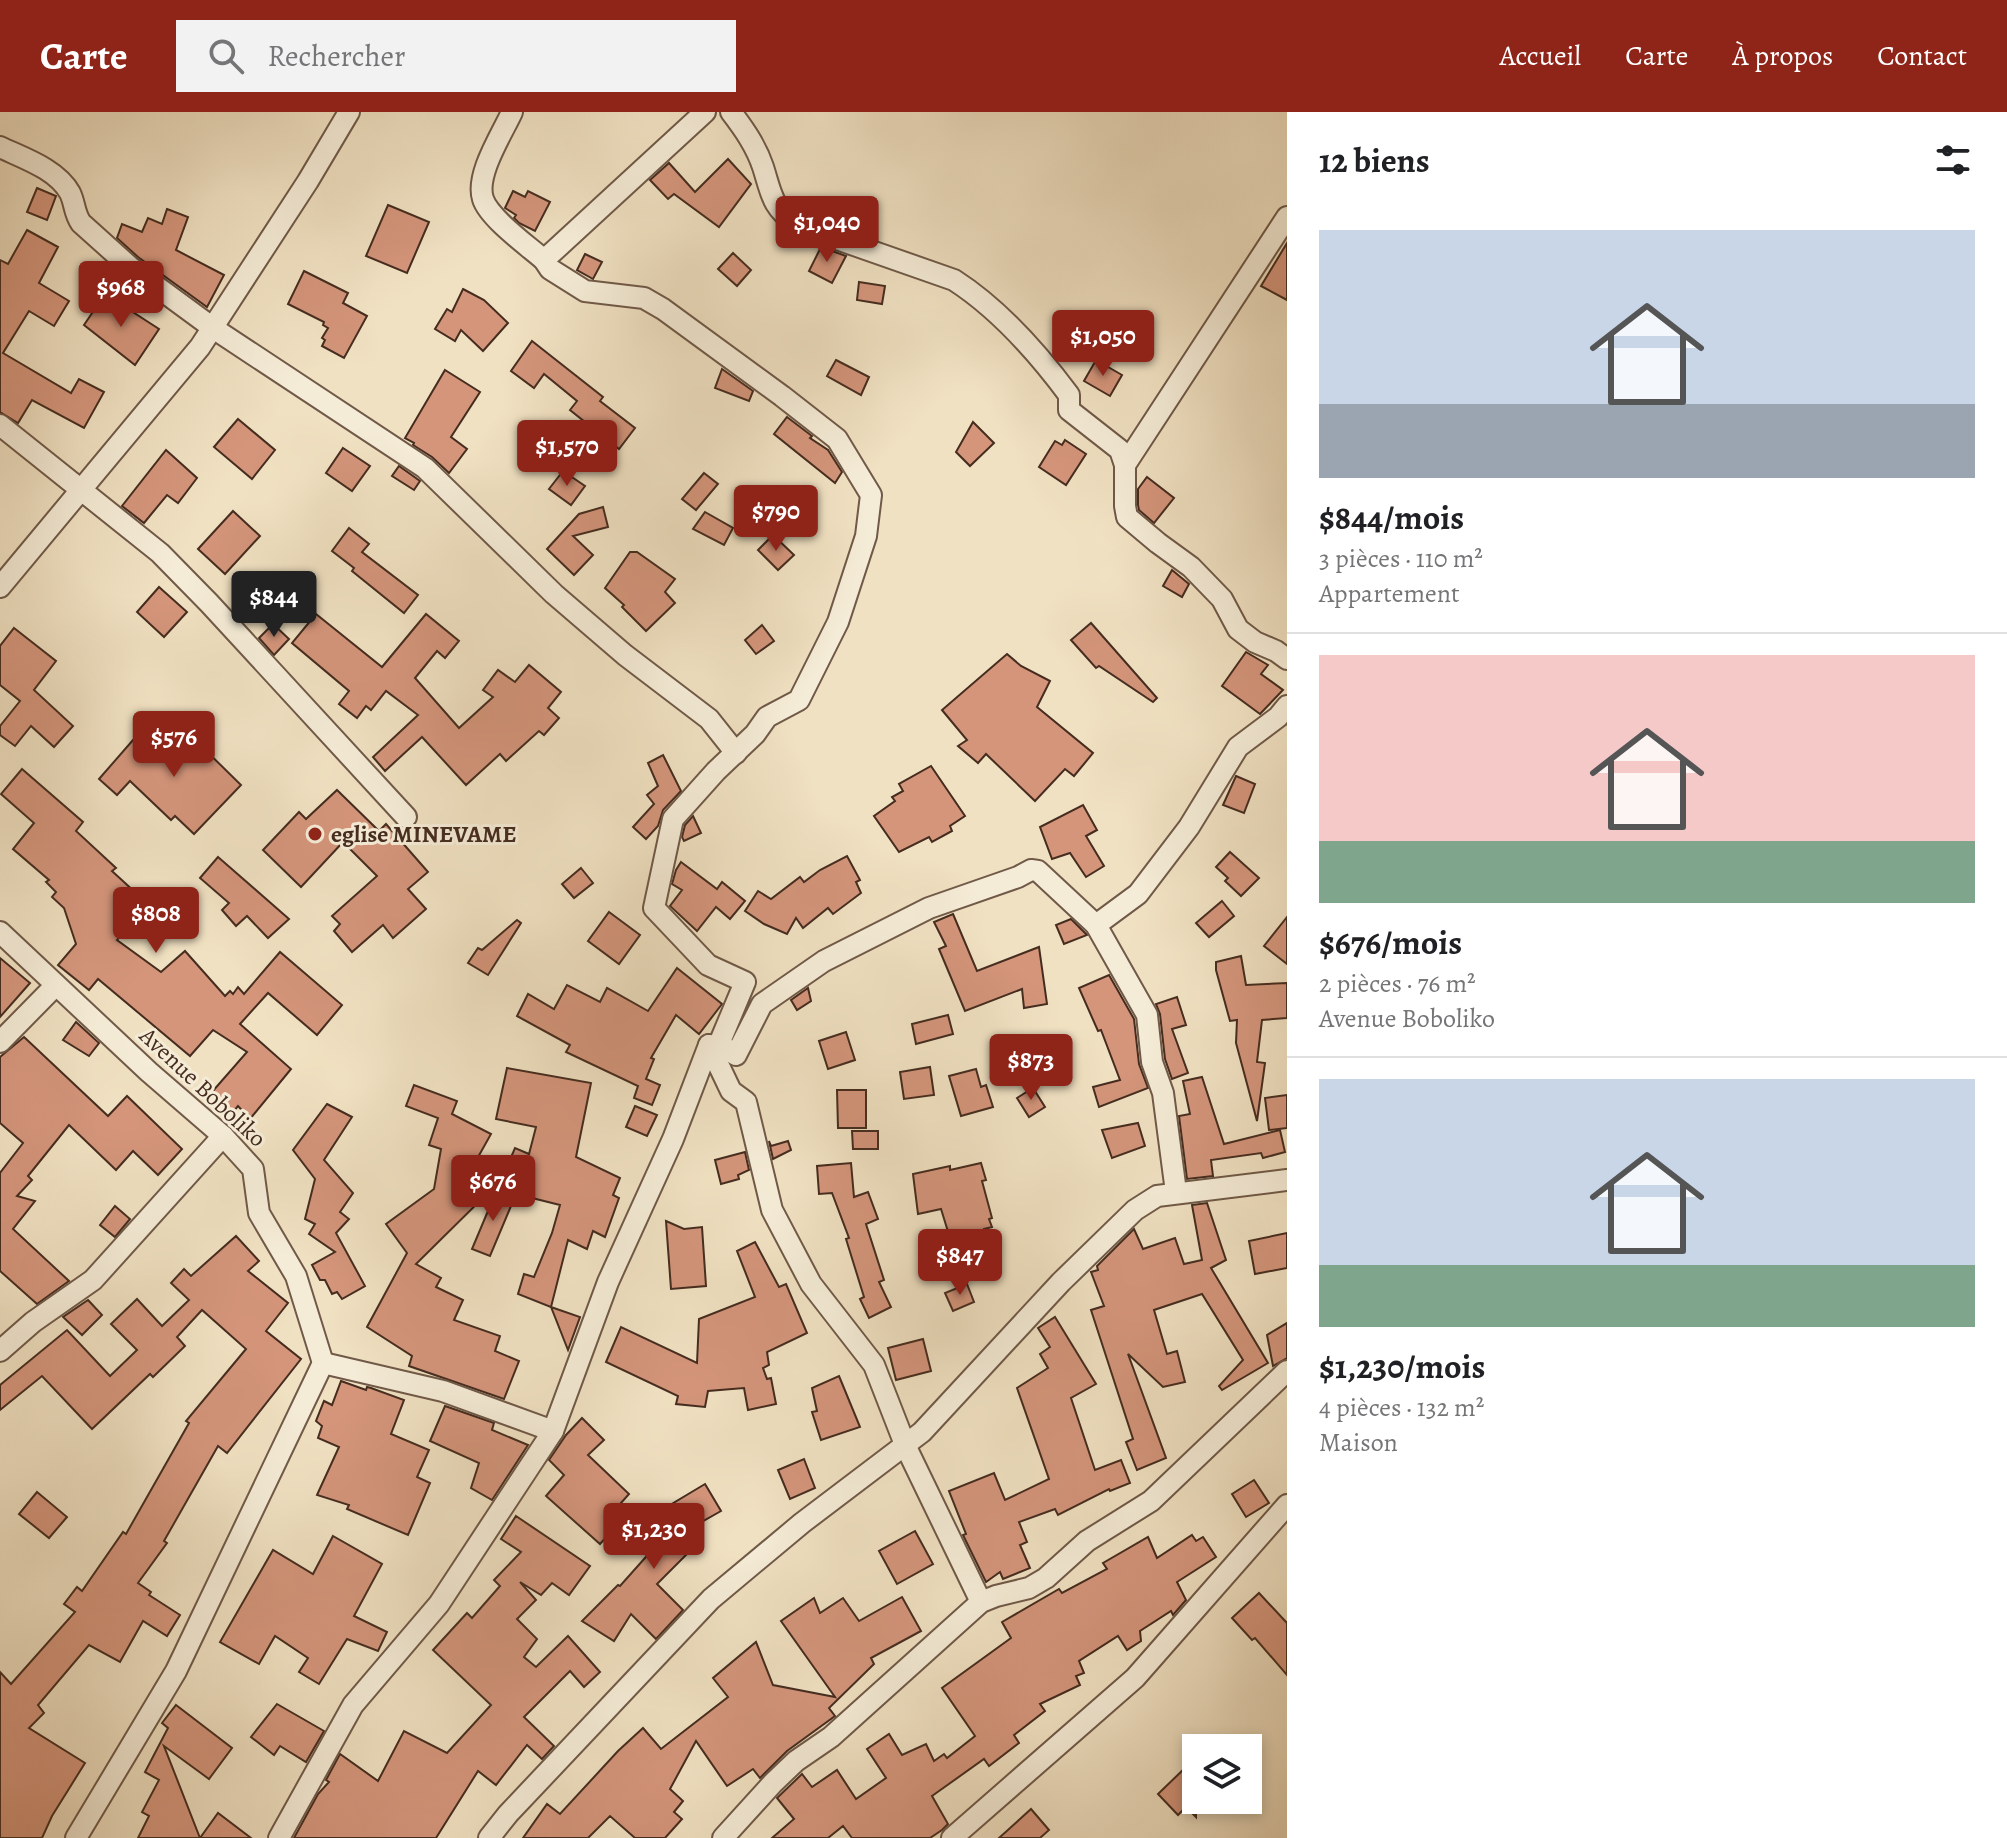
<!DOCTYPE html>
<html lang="fr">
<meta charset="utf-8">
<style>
body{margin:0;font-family:Alegreya,serif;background:#f2f2f2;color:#202124;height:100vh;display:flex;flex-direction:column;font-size:30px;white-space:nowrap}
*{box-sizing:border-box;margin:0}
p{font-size:26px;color:#757577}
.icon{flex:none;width:44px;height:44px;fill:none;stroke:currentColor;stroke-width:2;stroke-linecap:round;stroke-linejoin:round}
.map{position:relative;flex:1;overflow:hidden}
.drawer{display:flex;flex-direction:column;background:#fff;width:720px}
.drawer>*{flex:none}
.fabs{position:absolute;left:1182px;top:1622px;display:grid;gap:16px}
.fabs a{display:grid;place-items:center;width:80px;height:80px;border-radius:0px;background:#fff;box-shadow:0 4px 12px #0003;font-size:40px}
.price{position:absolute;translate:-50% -68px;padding:0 18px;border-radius:8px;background:#8f2418;color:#fff;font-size:26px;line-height:52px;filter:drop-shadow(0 2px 4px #0008)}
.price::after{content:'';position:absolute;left:50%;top:48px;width:24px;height:18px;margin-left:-12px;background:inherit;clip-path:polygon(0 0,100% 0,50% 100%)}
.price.active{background:#222;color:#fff}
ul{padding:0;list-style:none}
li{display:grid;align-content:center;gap:16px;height:424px;padding:0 32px}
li+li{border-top:2px solid #e0e0e0}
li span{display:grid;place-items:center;height:248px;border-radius:0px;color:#555}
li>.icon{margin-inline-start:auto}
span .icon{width:144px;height:144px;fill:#fffc;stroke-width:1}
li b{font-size:34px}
h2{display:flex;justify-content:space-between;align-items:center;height:96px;padding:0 32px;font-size:34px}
header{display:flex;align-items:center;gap:48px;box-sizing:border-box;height:112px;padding:0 40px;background:#8f2418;color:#fff}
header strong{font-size:38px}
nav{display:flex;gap:44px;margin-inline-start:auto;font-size:28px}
.search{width:560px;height:72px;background:#f2f2f2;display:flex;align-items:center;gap:20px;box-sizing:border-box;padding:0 28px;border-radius:0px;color:#757577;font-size:30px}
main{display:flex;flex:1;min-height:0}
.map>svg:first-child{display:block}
.building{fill:#d4957b;stroke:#452c1f;stroke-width:2}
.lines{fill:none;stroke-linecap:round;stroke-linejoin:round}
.minor-casing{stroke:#705948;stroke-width:24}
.minor{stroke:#f5ecd7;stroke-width:20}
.poi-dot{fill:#8f2418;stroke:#f5ecd7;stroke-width:3}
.labels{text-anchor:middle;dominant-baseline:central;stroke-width:6;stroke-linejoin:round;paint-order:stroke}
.poi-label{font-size:24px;font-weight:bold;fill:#452c1f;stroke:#f5ecd7;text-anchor:start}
.street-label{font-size:24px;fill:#452c1f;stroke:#f5ecd7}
</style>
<header>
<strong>Carte</strong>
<div class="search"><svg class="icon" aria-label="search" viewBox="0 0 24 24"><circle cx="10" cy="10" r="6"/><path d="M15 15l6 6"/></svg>Rechercher</div>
<nav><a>Accueil</a><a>Carte</a><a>À propos</a><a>Contact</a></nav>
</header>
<main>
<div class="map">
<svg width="1287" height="1726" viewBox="0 0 1287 1726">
<rect width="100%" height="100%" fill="#f0e1c2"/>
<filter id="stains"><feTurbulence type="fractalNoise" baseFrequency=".0025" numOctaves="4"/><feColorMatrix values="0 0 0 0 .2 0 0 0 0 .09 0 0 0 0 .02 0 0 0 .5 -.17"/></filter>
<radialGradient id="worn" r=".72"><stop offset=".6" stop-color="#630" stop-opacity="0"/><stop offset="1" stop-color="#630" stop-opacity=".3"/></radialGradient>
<g class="building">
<polygon points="728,47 751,72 719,115 674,82 668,87 650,68 669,51 695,80"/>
<polygon points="37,76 56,84 47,108 27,100"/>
<polygon points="513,79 525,85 528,79 550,90 535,119 519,111 514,106 516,103 505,96"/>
<polygon points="388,93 429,110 407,161 366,144"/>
<polygon points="167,97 188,105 176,138 224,163 207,195 138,145 117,126 122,112 142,120 148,106 162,112"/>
<polygon points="27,118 58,135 39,171 69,189 54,214 29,199 3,241 71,281 79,267 104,280 84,316 32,288 18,311 0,300 0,148 8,152"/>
<polygon points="1287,131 1287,188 1261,174"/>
<polygon points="821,135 846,144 832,171 809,159"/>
<polygon points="733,141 751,158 737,174 718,157"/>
<polygon points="585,142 602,150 593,167 577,158"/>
<polygon points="304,159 348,181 343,191 367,204 344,246 322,234 325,228 322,226 328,216 323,213 324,210 288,192"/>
<polygon points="859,170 885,174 882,192 857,188"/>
<polygon points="463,177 484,188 508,211 483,239 461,218 455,229 435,217 447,197 452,200"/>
<polygon points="105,182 159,217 135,253 84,213"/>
<polygon points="532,229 603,285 600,289 635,316 619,337 570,298 577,289 544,262 534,276 511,259"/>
<polygon points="836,248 869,265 861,283 827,264"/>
<polygon points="1096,248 1122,263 1110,284 1084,269"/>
<polygon points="722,257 753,279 749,289 715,276"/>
<polygon points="445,258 480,280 451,325 467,337 449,361 432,345 413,333 414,331 405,326"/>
<polygon points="787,305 812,324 810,326 828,338 842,360 835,371 774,322"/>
<polygon points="238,307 275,338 252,367 214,335"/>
<polygon points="973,310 994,331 970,354 956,340"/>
<polygon points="1065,328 1086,342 1066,373 1039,355 1055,329 1062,333"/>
<polygon points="343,336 370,354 352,379 326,361"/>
<polygon points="166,338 197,366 178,391 167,383 144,411 122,394"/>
<polygon points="399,354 420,369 414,378 392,364"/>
<polygon points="563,359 585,374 571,393 549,377"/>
<polygon points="704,361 718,372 696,398 682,387"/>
<polygon points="1147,365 1174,386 1154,411 1139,398 1138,393 1138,377"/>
<polygon points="603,395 608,415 573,424 593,443 574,463 547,437 579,402"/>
<polygon points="233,399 260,424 225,462 198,437"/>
<polygon points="705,400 733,416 724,433 693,417"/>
<polygon points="349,416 369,432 362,440 418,483 404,501 352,459 354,456 332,439"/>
<polygon points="773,423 794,443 778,458 758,438"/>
<polygon points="630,440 637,440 675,467 665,480 675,491 646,519 622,495 624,493 605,476"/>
<polygon points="1172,458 1189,472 1182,485 1163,474"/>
<polygon points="159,475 187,500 164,525 137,500"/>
<polygon points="316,502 382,555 426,502 459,529 445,546 437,539 415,566 459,616 493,585 483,578 498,558 515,570 529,553 561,580 548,596 559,606 544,623 539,619 506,649 500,642 466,673 422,625 385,659 373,645 418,603 386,579 371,598 366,594 357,606 339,592 349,579 292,531"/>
<polygon points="1091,511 1157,586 1153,590 1099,554 1096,556 1071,528"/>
<polygon points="273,512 289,527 274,543 259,526"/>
<polygon points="762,513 774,529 756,542 745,528"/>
<polygon points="14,516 56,549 34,578 73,614 54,635 31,614 15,634 0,623 0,614 20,589 0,573 0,534"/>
<polygon points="1246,540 1268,553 1261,562 1283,578 1260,602 1222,574"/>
<polygon points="1007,542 1021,554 1050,569 1037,595 1093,641 1074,664 1065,657 1035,689 986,642 978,651 958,634 967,628 942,598"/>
<polygon points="140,620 167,645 189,622 241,673 194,722 175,704 171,708 130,669 117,683 99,667"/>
<polygon points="663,643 681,679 663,698 658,714 646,727 633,715 654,692 647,683 658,674 648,651"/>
<polygon points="931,654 965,704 950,714 952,719 932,730 929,725 899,740 874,704 895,689 892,685 903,679 899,672"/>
<polygon points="22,657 83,710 76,719 116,756 112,759 148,792 117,828 161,860 185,839 225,884 230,879 233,882 238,875 244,882 280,840 342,893 317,923 268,881 240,912 291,957 250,1007 238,994 233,1000 212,980 247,940 213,918 190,944 98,867 89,878 58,853 76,832 64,796 52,785 56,780 46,770 49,768 13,737 34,711 1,682"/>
<polygon points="1236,664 1255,672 1244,701 1223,693"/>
<polygon points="337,678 379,719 386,712 428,760 408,777 426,797 393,826 383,813 352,840 334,819 340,812 332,804 377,764 343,730 301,775 263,738 299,700 306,707"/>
<polygon points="1083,693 1097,718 1086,724 1104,754 1086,765 1070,741 1052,747 1040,715"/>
<polygon points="693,704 701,721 684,729 682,725 685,713"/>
<polygon points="1230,740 1259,766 1241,784 1225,769 1228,766 1216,755"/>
<polygon points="847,744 860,768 856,770 861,781 833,802 828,796 803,816 796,806 787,822 764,812 745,799 758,779 771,787 800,765 804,770 820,758"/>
<polygon points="218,745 289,807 268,826 247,804 236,814 222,798 229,791 200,766"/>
<polygon points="681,750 717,777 722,770 745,789 730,807 716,795 697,819 670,794 682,778 672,772 676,758"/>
<polygon points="581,756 593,771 574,786 562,772"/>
<polygon points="1222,789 1234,804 1209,825 1196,811"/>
<polygon points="609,800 640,823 619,852 588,829"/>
<polygon points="953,802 977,859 1039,835 1047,892 1024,896 1022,877 965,899 939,837 946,834 934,810"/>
<polygon points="1287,805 1287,852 1264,834"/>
<polygon points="1071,807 1087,823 1064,832 1056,813"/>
<polygon points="517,808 521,811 488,863 468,851 478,836 482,838"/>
<polygon points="1241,844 1246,873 1287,871 1287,906 1262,908 1257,950 1265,951 1257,1009 1236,931 1237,908 1230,909 1216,858 1216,850"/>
<polygon points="0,846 30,871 0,905"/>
<polygon points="677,856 722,892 699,922 676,903 651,946 654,947 646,967 660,973 652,993 634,986 638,974 566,940 570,933 517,904 528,882 554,897 567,873 600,890 607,876 648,899"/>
<polygon points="1109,863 1134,907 1139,952 1148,976 1099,995 1093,975 1120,968 1101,918 1098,919 1079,876"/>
<polygon points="808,876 811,889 797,898 791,888"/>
<polygon points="1177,885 1186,913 1172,917 1188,961 1172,967 1165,947 1160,902 1156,892"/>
<polygon points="948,903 953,922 916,932 912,912"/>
<polygon points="76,910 99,931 89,944 63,928"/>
<polygon points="846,920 855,948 828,957 819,929"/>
<polygon points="24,925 108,1004 127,984 182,1037 158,1063 133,1039 116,1058 69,1013 28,1064 32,1068 17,1084 35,1089 13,1117 69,1169 37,1192 0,1159 0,1061 23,1031 0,1011 0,945"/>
<polygon points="930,955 934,983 904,987 900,960"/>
<polygon points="507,956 591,971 576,1045 620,1066 613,1083 619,1086 605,1125 593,1119 587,1137 568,1128 551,1195 580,1205 568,1238 551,1195 518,1182 524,1162 534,1165 552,1121 560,1093 516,1082 490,1144 472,1137 501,1068 416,1152 441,1166 436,1175 463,1188 454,1208 500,1224 495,1239 519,1249 504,1287 409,1254 412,1244 367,1215 407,1141 386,1112 434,1077 441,1037 429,1033 438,1006 406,994 414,973 457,989 452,1002 491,1022 477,1047 506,1057 515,1036 529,1042 536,1015 496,1007"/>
<polygon points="976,957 981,975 986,973 993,995 961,1004 949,964"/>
<polygon points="1202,965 1224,1032 1280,1018 1285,1040 1263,1046 1261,1041 1211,1048 1213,1064 1187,1067 1179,1004 1190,1002 1183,969"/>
<polygon points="1033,976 1045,995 1029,1005 1017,986"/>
<polygon points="837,978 866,978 866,1016 838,1016"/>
<polygon points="1287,983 1287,1016 1269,1018 1265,986"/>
<polygon points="327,992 352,1005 324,1048 353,1081 340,1100 349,1107 336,1121 365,1174 342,1187 337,1180 332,1182 325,1168 320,1168 312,1153 335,1140 309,1122 315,1112 305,1107 315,1067 293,1038"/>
<polygon points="635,994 657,1003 647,1024 626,1015"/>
<polygon points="1138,1011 1145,1034 1112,1046 1102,1018"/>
<polygon points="852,1019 878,1019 878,1037 853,1037"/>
<polygon points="769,1029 771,1034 788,1029 791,1038 773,1047"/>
<polygon points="745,1040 749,1058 738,1063 739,1067 721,1072 715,1048"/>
<polygon points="851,1051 854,1085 868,1080 878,1107 866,1112 884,1168 879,1170 891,1195 869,1206 860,1187 864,1185 846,1127 849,1126 832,1081 819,1082 817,1054"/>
<polygon points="981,1051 986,1068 982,1069 992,1106 989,1107 992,1115 984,1117 989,1134 969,1139 964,1122 950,1126 941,1097 918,1102 913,1062 950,1054 950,1058"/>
<polygon points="1207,1091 1226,1148 1211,1156 1268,1251 1222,1278 1219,1274 1243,1248 1202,1182 1154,1198 1167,1242 1177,1239 1185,1270 1163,1275 1128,1242 1166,1346 1137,1358 1126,1330 1133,1327 1091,1198 1104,1194 1091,1160 1098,1158 1097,1154 1134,1117 1143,1137 1175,1126 1184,1152 1202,1148 1192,1093"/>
<polygon points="115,1094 130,1107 115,1125 100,1113"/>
<polygon points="666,1109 684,1117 702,1115 706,1174 671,1177"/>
<polygon points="1287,1121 1287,1156 1255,1162 1249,1129"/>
<polygon points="236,1124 259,1149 248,1159 288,1191 266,1219 301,1247 227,1341 218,1334 164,1429 167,1431 138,1471 151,1480 149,1483 180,1503 167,1524 143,1509 120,1550 89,1533 38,1593 44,1601 29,1616 85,1651 52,1704 42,1726 0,1726 0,1560 11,1572 75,1500 64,1492 77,1475 82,1479 123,1420 126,1422 189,1311 186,1309 246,1237 202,1198 177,1225 185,1234 153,1265 150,1262 92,1317 42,1264 0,1298 0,1273 67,1218 110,1264 137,1238 111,1212 137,1187 162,1214 189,1188 171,1171 184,1157 191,1164"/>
<polygon points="755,1130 779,1175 786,1172 807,1221 767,1240 769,1253 763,1256 767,1267 771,1266 776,1292 748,1298 744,1276 708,1279 705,1295 676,1292 678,1284 606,1250 621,1215 697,1251 699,1207 755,1185 737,1139"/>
<polygon points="967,1172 974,1190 953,1199 945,1181"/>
<polygon points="88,1188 102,1203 82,1223 63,1205"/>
<polygon points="1055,1205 1096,1272 1071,1286 1095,1358 1121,1348 1130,1371 1110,1379 1109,1377 1058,1403 1055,1397 1019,1410 1027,1430 1020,1433 1030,1456 1003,1467 1000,1460 986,1470 963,1423 966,1422 949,1379 994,1361 1005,1388 1049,1367 1017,1276 1048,1256 1040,1242 1050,1235 1038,1216"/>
<polygon points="1287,1211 1287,1246 1273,1254 1267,1223"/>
<polygon points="923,1227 931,1259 896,1268 888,1236"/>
<polygon points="839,1264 860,1315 821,1328 812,1300 817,1299 812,1276"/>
<polygon points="341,1269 366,1278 367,1275 371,1276 404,1288 391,1322 429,1338 417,1365 430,1371 408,1423 347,1397 349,1393 317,1383 339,1335 318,1326 322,1314 316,1309 324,1289 332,1293"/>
<polygon points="445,1294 494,1311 492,1318 528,1333 492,1388 471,1376 479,1351 430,1329"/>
<polygon points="582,1306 604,1328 588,1343 629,1382 620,1392 630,1399 600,1432 546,1384 564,1363 549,1348 566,1323"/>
<polygon points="804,1347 815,1376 790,1387 778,1358"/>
<polygon points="1254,1368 1269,1391 1246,1405 1232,1382"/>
<polygon points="705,1372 721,1399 675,1425 689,1440 657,1472 683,1498 656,1527 631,1502 614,1529 582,1509 618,1473 620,1474 653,1437 639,1423 670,1393"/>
<polygon points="37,1380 67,1405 49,1426 19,1402"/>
<polygon points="516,1404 590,1454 569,1483 552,1471 541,1483 520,1470 536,1488 517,1507 537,1527 524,1545 536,1555 568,1524 600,1560 584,1575 570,1559 524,1605 554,1634 542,1647 527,1633 496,1673 478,1659 436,1726 294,1726 318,1682 329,1670 326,1668 340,1642 378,1669 404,1619 447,1641 491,1593 433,1538 467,1501 472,1506 500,1474 494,1468 521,1440 501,1427"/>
<polygon points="915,1419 933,1452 897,1472 879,1439"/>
<polygon points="1192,1423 1196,1429 1203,1425 1216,1445 1177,1470 1186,1488 1173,1503 1171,1499 1140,1519 1141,1529 1127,1538 1118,1524 1079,1549 1084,1561 1076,1564 1080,1573 1040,1592 1045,1599 1014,1623 1019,1631 989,1654 984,1647 932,1684 948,1712 942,1718 930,1726 852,1726 843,1714 828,1726 772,1726 794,1707 777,1686 802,1662 812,1675 837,1658 856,1687 886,1666 867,1637 889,1622 902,1643 926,1632 934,1649 944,1642 947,1646 975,1624 942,1576 1011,1526 1002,1510 1059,1477 1062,1481 1107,1457 1103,1451 1148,1425 1157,1446"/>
<polygon points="333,1424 382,1452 354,1504 387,1520 378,1539 347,1527 319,1572 299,1560 308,1546 275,1524 259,1552 220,1530 273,1438 313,1462"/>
<polygon points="1259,1481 1287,1511 1287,1563 1255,1526 1252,1528 1232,1506"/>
<polygon points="902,1485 921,1519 871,1546 874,1552 829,1596 835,1604 787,1639 760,1666 753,1657 727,1674 696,1629 670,1677 683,1689 674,1700 682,1707 665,1726 635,1726 610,1704 588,1726 523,1726 547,1692 560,1702 618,1639 643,1616 661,1637 728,1585 713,1566 756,1530 773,1573 835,1585 781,1509 814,1486 820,1501 843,1486 859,1509"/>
<polygon points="277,1592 324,1619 306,1650 280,1634 274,1643 251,1625"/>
<polygon points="176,1593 232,1636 209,1667 164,1634 200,1726 218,1701 251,1726 138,1726 149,1704 142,1700 159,1668 145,1660 168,1616 162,1611"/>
<polygon points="1186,1655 1196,1666 1196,1705 1186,1695 1178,1703 1158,1682"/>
<polygon points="1031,1697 1049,1718 1040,1726 999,1726"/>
</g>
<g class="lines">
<g class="minor-casing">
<g id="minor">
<path d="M512,0C502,22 475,63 483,87C489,106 528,134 544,148L550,157L585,179L644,186L663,197L782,284L837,327L871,383L866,424L838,510L799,588L767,605L755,622L716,659L673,707L654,796L708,853L745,870L719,932L736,943L762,892L824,849L929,796L1018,765L1031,758L1038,759L1096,813L1147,903L1152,950L1163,981L1176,1080"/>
<path d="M731,0C744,17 756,34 763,55C772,83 771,94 797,113L954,168C999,197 1037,240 1069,283V298L1120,338L1125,353V394L1127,405L1158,431L1191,455L1222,487L1238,517L1255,530L1276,539L1287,547"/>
<path d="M0,35C23,46 57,57 70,81C75,91 74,101 81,111L130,155L213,216L425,356L554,482L625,543L709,607L736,641"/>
<polyline points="544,148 705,0"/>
<polyline points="0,313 160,441 209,491 406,705"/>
<polyline points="1125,353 1287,105"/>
<polyline points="0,475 200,235 308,69 349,0"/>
<polyline points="1096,813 1138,782 1189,715 1238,635 1278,605 1287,594"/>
<polyline points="0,820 149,960 223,1024 253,1057 259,1101 296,1164 323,1251"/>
<polyline points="0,930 55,874"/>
<polyline points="709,933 731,979 746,990 772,1098 811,1172 874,1253 906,1335 981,1490"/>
<polyline points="0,1239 33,1210 93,1168 223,1024"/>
<polyline points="323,1251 443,1279 553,1319"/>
<polyline points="76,1726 176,1559 323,1251"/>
<polyline points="279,1726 353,1593 439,1492 553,1319 608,1170 673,1027 709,933"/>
<polyline points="489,1726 508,1702 711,1487 802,1411 922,1320 1061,1170 1135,1098 1157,1084 1287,1068"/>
<polyline points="723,1726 773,1671 796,1649 831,1625 981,1490 996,1484 1029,1476 1046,1466 1087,1429 1151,1389 1287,1259"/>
<polyline points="952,1726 1135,1566 1287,1393"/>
</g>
</g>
<use href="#minor" class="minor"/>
</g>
<circle class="poi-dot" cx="315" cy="722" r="8"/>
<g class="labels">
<g class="poi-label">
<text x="331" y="722">eglise MINEVAME</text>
</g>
<g class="street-label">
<text transform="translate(203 975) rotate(43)">Avenue Boboliko</text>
</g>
</g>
<rect width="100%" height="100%" filter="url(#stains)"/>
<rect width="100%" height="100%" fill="url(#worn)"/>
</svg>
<div class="fabs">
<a><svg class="icon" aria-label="layers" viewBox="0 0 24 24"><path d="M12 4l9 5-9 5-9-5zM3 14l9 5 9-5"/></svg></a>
</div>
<b class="price" style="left:827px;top:152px">$1,040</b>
<b class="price" style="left:121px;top:217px">$968</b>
<b class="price" style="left:1103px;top:266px">$1,050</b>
<b class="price" style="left:567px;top:376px">$1,570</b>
<b class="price" style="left:776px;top:441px">$790</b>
<b class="price active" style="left:274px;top:527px">$844</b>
<b class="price" style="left:174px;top:667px">$576</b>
<b class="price" style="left:156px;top:843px">$808</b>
<b class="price" style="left:1031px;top:990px">$873</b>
<b class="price" style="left:493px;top:1111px">$676</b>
<b class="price" style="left:960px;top:1185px">$847</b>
<b class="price" style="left:654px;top:1459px">$1,230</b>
</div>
<section class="drawer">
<h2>12 biens<svg class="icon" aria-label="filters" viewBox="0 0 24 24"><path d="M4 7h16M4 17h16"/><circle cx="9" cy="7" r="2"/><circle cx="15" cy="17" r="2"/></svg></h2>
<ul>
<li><span style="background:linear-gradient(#c9d6e8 70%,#9aa5b1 0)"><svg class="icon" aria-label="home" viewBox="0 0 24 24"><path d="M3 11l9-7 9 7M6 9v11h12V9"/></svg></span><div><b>$844/mois</b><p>3 pièces · 110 m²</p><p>Appartement</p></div></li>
<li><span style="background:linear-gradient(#f6c9c9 75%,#7fa58c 0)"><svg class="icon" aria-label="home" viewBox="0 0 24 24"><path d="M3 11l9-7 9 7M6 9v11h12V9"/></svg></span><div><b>$676/mois</b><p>2 pièces · 76 m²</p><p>Avenue Boboliko</p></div></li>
<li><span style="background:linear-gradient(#c9d6e8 75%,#7fa58c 0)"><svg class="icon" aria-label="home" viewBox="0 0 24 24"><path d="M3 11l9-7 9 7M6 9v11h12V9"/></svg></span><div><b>$1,230/mois</b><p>4 pièces · 132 m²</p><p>Maison</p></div></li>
</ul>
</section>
</main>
